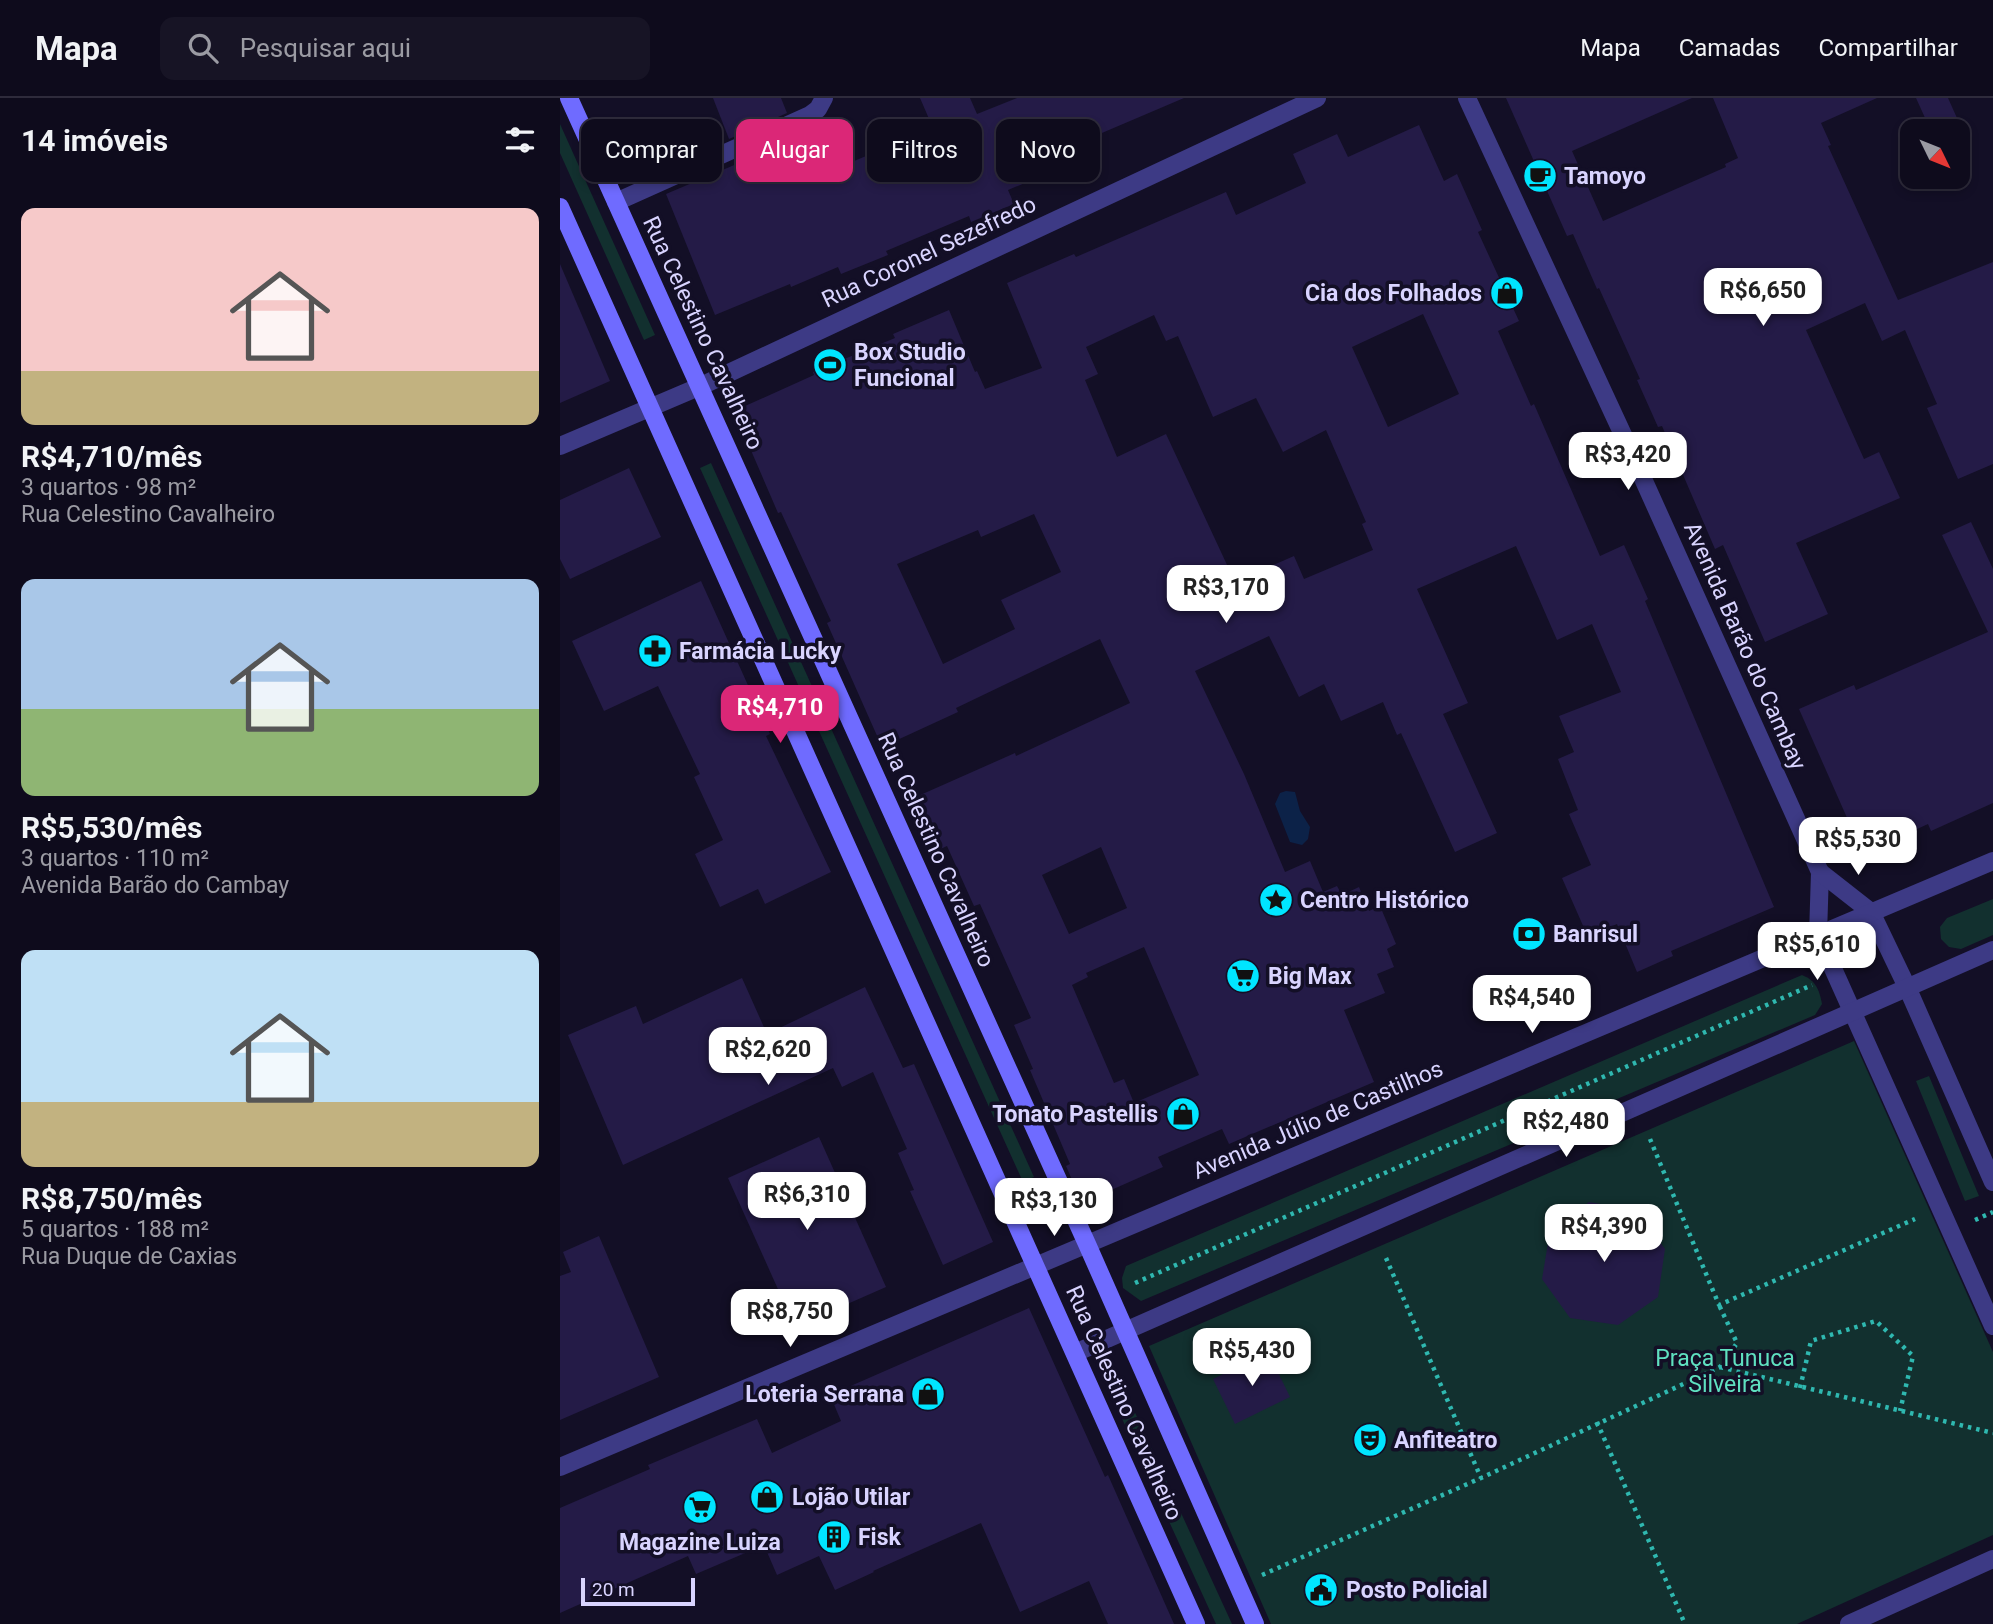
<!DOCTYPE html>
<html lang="pt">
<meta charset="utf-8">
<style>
body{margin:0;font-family:Roboto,sans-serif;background:#171425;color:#f1f3f6;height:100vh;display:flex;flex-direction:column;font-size:26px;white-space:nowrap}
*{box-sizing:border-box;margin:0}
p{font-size:23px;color:#9b9ba3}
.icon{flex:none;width:38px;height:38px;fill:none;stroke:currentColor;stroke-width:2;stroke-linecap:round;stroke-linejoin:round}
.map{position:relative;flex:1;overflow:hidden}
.panel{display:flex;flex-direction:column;background:#0e0b1c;width:560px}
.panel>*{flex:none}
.top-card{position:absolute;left:21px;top:21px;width:665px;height:63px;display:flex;gap:14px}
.needle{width:46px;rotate:133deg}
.buttons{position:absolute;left:1340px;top:21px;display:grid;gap:14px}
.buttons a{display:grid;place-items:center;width:70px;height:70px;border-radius:14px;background:#0e0b1c;box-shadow:0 4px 10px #0003,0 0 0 2px #2e2b3b;font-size:35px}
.scale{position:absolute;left:21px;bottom:18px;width:114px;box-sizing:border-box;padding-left:7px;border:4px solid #d9d4ff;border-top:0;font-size:19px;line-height:24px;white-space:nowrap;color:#d9d4ff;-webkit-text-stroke:5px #130f26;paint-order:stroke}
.price{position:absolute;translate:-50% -60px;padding:0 16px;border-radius:14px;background:#fff;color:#222;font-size:23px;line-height:46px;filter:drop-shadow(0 2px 4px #0008)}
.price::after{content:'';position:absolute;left:50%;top:42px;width:21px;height:16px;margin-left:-10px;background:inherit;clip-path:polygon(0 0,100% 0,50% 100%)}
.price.selected{background:#db2777;color:#fff}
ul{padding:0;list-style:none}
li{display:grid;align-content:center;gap:14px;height:371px;padding:0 21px}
li span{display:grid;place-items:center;height:217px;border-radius:14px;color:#555}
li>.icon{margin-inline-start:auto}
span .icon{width:126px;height:126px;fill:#fffc;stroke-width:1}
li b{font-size:30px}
h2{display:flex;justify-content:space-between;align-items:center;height:84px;padding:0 21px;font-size:30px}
.chip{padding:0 24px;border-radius:14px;background:#0e0b1c;box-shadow:0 4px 10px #0003,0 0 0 2px #2e2b3b;font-size:24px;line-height:63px}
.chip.selected{background:#db2777;color:#fff}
header{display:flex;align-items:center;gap:42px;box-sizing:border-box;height:98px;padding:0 35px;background:#0e0b1c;border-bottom:2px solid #2e2b3b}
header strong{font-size:33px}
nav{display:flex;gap:38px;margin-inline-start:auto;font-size:24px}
.search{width:490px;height:63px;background:#171425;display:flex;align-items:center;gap:18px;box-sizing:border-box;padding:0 24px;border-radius:14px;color:#9b9ba3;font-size:26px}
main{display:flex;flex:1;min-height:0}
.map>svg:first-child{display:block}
.green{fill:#12302f}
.water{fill:#0c2248}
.building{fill:#241b47;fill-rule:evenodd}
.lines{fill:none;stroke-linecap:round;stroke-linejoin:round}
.path{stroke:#2fb8b0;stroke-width:4.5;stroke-dasharray:3.5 5;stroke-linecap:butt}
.lane{stroke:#3d3a85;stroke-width:18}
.street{stroke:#3d3a85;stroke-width:18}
.secondary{stroke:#6f6bff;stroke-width:18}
.labels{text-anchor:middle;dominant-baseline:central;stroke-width:7;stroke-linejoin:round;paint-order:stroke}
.poi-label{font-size:23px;font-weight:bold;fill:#d9d4ff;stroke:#130f26;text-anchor:start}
.street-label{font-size:23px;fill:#d9d4ff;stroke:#130f26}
.park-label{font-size:23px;fill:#5fe0c0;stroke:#130f26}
</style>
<header>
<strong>Mapa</strong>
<div class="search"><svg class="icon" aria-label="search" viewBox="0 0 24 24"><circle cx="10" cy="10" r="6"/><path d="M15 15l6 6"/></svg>Pesquisar aqui</div>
<nav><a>Mapa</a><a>Camadas</a><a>Compartilhar</a></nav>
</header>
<main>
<section class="panel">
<h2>14 imóveis<svg class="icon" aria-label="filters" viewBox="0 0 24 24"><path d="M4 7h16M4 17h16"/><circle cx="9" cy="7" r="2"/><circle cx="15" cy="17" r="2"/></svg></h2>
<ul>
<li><span style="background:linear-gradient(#f6c9c9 75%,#c2b280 0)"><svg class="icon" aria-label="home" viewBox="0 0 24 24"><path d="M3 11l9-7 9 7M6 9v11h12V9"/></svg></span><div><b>R$4,710/mês</b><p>3 quartos · 98 m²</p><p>Rua Celestino Cavalheiro</p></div></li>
<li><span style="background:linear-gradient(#a9c7e8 60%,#8fb573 0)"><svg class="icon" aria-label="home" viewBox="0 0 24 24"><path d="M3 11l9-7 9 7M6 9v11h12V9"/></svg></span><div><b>R$5,530/mês</b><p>3 quartos · 110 m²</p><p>Avenida Barão do Cambay</p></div></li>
<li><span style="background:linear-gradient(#bfe0f5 70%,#c2b280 0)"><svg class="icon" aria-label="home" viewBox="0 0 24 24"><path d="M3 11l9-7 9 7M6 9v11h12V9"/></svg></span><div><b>R$8,750/mês</b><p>5 quartos · 188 m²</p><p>Rua Duque de Caxias</p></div></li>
</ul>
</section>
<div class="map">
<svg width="1433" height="1526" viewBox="0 0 1433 1526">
<rect width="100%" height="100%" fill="#130f26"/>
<g class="green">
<polygon points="0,26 95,237 84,242 0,55"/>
<polygon points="151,365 474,1079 463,1084 140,370"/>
<polygon points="1433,801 1433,837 1401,851 1389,849 1381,841 1380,829 1387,820"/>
<path d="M1242,877C1256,883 1259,891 1262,906L1255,917L581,1203L563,1190L562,1180L566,1168Z"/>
<polygon points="1294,943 1433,1254 1433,1437 1237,1526 711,1526 589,1248"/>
<polygon points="1369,978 1419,1098 1405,1103 1356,983"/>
<polygon points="566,1295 672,1526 656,1526 553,1301"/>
</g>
<polygon class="water" points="726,693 735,694 740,713 750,729 748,741 742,747 730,744 715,706 720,695"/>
<g class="building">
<polygon points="153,0 221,0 227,15 169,41"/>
<polygon points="360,0 410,0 417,16 457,0 624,0 502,52 508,67 448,92 454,106 411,124 409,118 326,153 328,157 281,176 278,169 231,189 230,186 155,217 106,96 179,65 178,62 236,36 241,49 274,35 287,66 373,30"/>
<polygon points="946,0 1132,0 1012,53 1043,123 1166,69 1165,66 1178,60 1153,0 1317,0 1261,25 1271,47 1268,48 1338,202 1433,164 1433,366 1398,381 1367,310 1377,306 1345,232 1322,243 1305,205 1246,232 1304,361 1319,354 1340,400 1236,445 1268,516 1205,544 1163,447 1155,451 1102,328 1098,329 1077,282 1080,281 1039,190 1037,191 1013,136 1007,138"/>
<polygon points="1356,0 1388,0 1410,49 1398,54 1398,33 1371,33"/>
<path d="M859,27L884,83L897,76L922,132L918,134L959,223L938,233L971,308L974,306L1040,458L1064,447L1088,501L1085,503L1214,809L1111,853L1113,858L1077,874L1057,826L1028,839L1002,780L1031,767L1009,716L1018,712L998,661L1014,654L999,618L1061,594L1032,526L997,542L956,448L857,491L908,605L883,616L937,735L895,754L841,635L837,637L823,604L781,623L764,586L739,599L709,538L635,573L684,676L725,774L750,763L763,794L777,788L782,797L799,789L809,813L820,808L836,846L827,851L834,869L817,876L825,895L784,912L814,984L669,1046L662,1031L598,1059L603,1069L522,1105L506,1068L510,1066L470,972L473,971L454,927L471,920L420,806L414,808L387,748L372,755L349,702L455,655L456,658L570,605L540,541L396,610L398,614L322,649L267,525L271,523L221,414L218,415L174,313L254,277L253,274L335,240L333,236L389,212L415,274L417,273L425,291L482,270L447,185L514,156L516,159L666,94L676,117L746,85L733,56L777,36L788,59ZM863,216L899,296L828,329L792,249ZM594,217L606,243L618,238L653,319L696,300L723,354L766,332L806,424L802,426L813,452L744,481L734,458L675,484L606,336L557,359L525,282L538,276L526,249ZM474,416L501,474L441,502L455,531L383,566L337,466L418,432L421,439ZM541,749L567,810L509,836L482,777ZM584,849L639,977L574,1005L564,981L554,985L512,887L528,879L526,875Z"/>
<polygon points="0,166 50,283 0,305"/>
<polygon points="69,370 101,439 10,481 0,461 0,402"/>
<polygon points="1411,424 1433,471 1433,705 1371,733 1368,726 1303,756 1239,611 1294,587 1296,592 1428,534 1382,437"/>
<polygon points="141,483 210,636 206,638 271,774 205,806 198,791 160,809 135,756 163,742 134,679 140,676 98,588 44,613 12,543"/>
<polygon points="182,880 207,936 305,889 343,970 354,966 433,1144 383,1167 350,1093 354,1092 338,1055 347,1051 313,974 282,989 273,970 63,1067 8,937 76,908 83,926"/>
<polygon points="259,1039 326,1189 235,1229 168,1080"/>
<polygon points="1029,1104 1077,1112 1105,1151 1098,1199 1058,1227 1010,1220 982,1181 990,1133"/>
<polygon points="39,1138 99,1279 0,1322 0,1178 11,1174 3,1154"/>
<polygon points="469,1210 545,1379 548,1377 614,1526 548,1526 529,1483 460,1514 421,1425 313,1473 314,1474 275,1492 259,1458 217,1477 204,1447 136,1476 128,1458 0,1515 0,1410 90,1371 88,1367 197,1321 212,1355 281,1323 270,1297"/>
<polygon points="708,1254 730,1299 675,1326 653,1281"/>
</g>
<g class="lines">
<g class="path">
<polyline points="1090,1041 1159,1207 1355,1121"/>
<polyline points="1415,1122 1433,1114"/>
<polyline points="826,1160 921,1380"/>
<polyline points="575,1185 1252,887"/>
<polyline points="1160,1269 1433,1335"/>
<polyline points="1240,1290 1251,1243 1316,1223 1353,1258 1340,1313"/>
<polyline points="1037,1324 1125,1526"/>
<polyline points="702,1477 921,1380 1160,1269 1177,1245 1159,1207"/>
</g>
<polyline class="lane" points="56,104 250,17 258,11 264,0"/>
<g class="street">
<polyline points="907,0 1071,354 1260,774 1258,837 1433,1228"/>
<polyline points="0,348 141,288 757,0"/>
<polyline points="1260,774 1311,814 1347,889 1433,1084"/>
<polyline points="515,1255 1433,852"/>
<polyline points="0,1369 1433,763"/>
<polyline points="1289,1526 1433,1461"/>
</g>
<g class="secondary">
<polyline points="9,0 527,1146 695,1526"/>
<polyline points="0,109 636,1526"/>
</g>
</g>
<defs>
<g id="cafe-disc" transform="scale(1.75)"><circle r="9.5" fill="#00e5ff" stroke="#130f26"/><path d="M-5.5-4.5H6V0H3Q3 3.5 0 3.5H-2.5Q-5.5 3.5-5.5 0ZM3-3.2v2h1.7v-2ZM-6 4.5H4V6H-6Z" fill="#111"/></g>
<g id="shop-disc" transform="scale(1.75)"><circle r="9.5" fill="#00e5ff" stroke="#130f26"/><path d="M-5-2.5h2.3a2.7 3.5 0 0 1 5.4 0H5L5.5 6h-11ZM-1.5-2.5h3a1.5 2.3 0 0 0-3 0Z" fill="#111"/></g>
<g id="stadium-disc" transform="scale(1.75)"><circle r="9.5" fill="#00e5ff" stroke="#130f26"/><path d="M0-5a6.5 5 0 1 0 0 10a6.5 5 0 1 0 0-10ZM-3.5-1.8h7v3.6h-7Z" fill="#111"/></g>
<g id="pharmacy-disc" transform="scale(1.75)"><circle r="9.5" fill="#00e5ff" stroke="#130f26"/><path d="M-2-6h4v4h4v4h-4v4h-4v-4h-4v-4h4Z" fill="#111"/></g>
<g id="sight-disc" transform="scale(1.75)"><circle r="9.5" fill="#00e5ff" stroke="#130f26"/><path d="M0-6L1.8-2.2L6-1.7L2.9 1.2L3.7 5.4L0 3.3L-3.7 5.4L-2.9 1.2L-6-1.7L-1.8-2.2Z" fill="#111"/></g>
<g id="bank-disc" transform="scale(1.75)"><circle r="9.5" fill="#00e5ff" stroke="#130f26"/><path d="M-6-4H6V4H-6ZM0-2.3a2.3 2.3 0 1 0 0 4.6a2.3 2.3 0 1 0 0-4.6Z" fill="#111"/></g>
<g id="supermarket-disc" transform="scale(1.75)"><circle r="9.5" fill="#00e5ff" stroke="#130f26"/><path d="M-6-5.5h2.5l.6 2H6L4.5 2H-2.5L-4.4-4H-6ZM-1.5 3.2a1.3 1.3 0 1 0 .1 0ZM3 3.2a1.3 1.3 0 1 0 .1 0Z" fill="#111"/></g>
<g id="theatre-disc" transform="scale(1.75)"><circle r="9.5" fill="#00e5ff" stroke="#130f26"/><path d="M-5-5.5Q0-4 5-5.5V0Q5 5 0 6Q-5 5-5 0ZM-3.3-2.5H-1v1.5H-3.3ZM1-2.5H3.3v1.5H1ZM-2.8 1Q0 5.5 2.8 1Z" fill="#111"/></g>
<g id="building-disc" transform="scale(1.75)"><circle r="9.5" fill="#00e5ff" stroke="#130f26"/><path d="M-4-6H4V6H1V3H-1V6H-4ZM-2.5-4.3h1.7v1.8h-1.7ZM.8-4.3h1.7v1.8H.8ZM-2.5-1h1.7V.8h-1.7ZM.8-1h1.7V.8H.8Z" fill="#111"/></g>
<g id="civic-disc" transform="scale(1.75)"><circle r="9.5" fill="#00e5ff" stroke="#130f26"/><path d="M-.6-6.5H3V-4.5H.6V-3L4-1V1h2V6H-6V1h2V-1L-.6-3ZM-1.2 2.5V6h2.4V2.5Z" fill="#111"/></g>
</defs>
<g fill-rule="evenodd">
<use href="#cafe-disc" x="980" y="78"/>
<use href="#shop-disc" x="947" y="195"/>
<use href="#stadium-disc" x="270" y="267"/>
<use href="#pharmacy-disc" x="95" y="553"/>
<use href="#sight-disc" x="716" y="802"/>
<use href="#bank-disc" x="969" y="836"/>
<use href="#supermarket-disc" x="683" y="878"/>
<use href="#shop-disc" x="623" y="1016"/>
<use href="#shop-disc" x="368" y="1296"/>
<use href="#theatre-disc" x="810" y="1342"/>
<use href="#shop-disc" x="207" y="1399"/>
<use href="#supermarket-disc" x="140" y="1409"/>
<use href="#building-disc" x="274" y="1439"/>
<use href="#civic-disc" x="761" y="1492"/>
</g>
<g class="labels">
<g class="poi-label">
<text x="1004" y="78">Tamoyo</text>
<text x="922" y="195" text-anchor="end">Cia dos Folhados</text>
<text x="294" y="254">Box Studio<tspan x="294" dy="26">Funcional</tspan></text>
<text x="119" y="553">Farmácia Lucky</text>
<text x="740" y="802">Centro Histórico</text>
<text x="993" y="836">Banrisul</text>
<text x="708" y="878">Big Max</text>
<text x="598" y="1016" text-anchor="end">Tonato Pastellis</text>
<text x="344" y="1296" text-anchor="end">Loteria Serrana</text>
<text x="834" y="1342">Anfiteatro</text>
<text x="232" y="1399">Lojão Utilar</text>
<text x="298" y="1439">Fisk</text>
<text x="140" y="1444" text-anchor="middle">Magazine Luiza</text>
<text x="786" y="1492">Posto Policial</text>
</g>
<g class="street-label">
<text transform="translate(369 154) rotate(-25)">Rua Coronel Sezefredo</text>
<text transform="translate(143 235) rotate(65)">Rua Celestino Cavalheiro</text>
<text transform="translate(1185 548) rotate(66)">Avenida Barão do Cambay</text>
<text transform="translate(376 752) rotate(66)">Rua Celestino Cavalheiro</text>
<text transform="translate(758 1022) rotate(-23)">Avenida Júlio de Castilhos</text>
<text transform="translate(564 1305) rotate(66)">Rua Celestino Cavalheiro</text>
</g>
<g class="park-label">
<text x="1165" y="1260">Praça Tunuca<tspan x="1165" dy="26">Silveira</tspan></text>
</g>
</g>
</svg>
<div class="buttons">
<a><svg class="needle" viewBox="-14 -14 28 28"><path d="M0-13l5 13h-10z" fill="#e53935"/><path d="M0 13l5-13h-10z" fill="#9b9ba3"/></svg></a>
</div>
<div class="scale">20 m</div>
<b class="price" style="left:1203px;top:230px">R$6,650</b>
<b class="price" style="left:1068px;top:394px">R$3,420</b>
<b class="price" style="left:666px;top:527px">R$3,170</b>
<b class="price selected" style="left:220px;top:647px">R$4,710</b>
<b class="price" style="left:1298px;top:779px">R$5,530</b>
<b class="price" style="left:1257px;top:884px">R$5,610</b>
<b class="price" style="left:972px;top:937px">R$4,540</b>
<b class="price" style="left:208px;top:989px">R$2,620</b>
<b class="price" style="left:1006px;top:1061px">R$2,480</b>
<b class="price" style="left:247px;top:1134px">R$6,310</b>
<b class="price" style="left:494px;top:1140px">R$3,130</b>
<b class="price" style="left:1044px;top:1166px">R$4,390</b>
<b class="price" style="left:230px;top:1251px">R$8,750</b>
<b class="price" style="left:692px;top:1290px">R$5,430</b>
<div class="top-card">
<a class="chip">Comprar</a>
<a class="chip selected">Alugar</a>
<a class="chip">Filtros</a>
<a class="chip">Novo</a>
</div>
</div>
</main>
